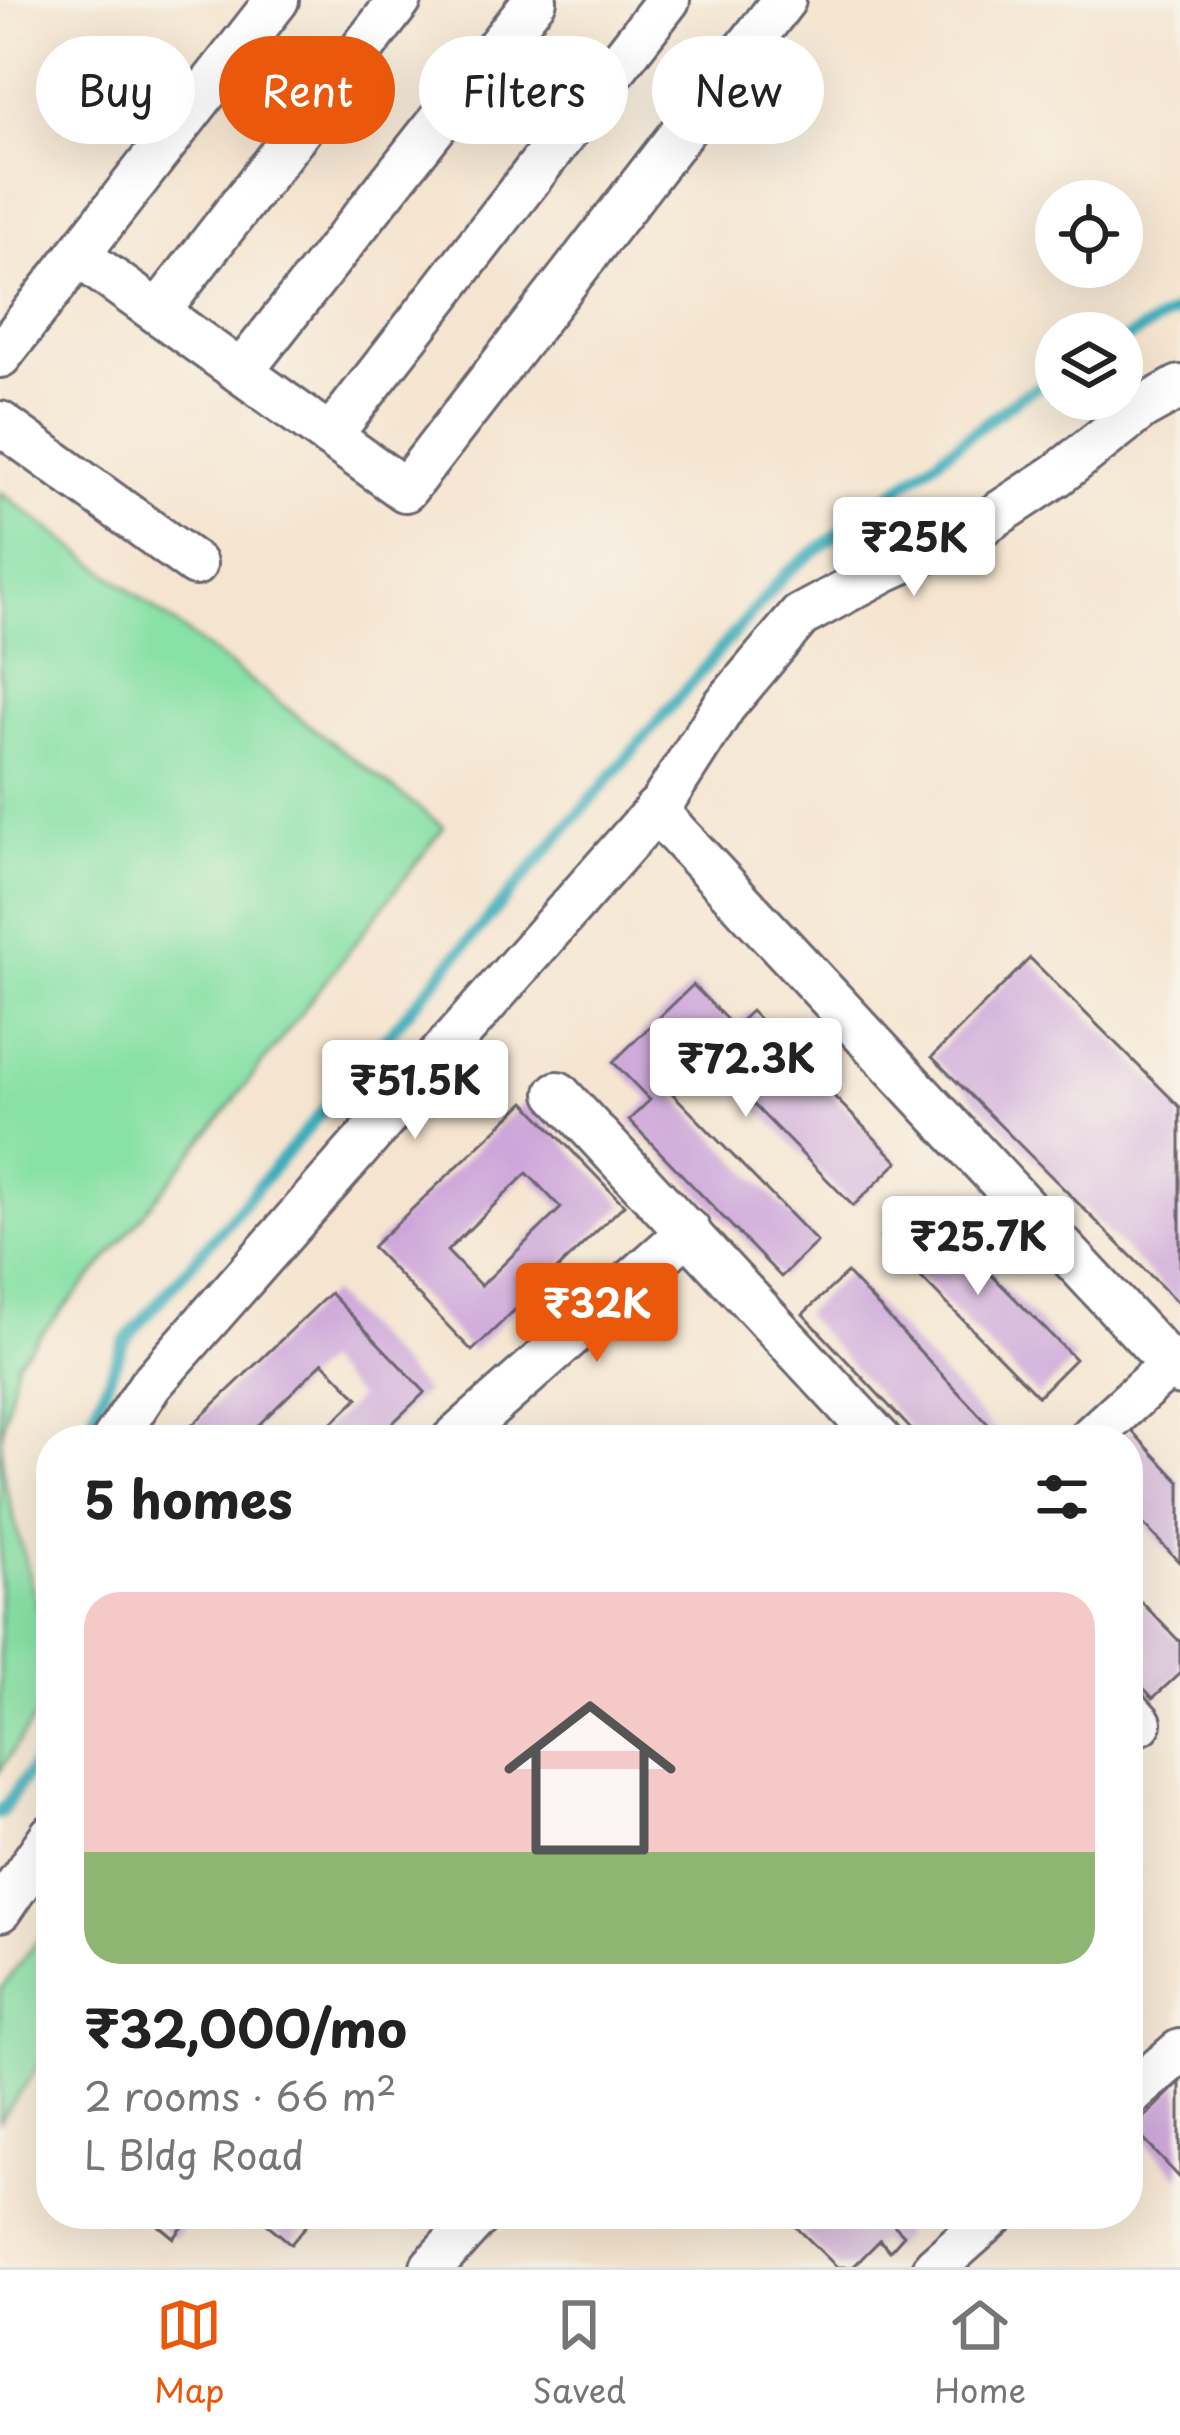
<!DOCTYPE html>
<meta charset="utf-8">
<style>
body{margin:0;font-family:"Playpen Sans",sans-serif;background:#f2f2f2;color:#222;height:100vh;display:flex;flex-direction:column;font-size:45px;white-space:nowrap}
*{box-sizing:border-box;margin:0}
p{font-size:39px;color:#767676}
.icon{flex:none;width:66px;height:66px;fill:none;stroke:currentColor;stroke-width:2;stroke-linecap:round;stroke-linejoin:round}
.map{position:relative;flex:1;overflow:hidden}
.drawer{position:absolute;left:36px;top:1425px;width:1107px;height:804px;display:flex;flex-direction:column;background:#fff;border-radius:48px;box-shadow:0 12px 48px #0002}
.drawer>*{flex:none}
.top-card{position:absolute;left:36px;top:36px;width:1110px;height:108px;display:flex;gap:24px}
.fabs{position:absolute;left:1035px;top:180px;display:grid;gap:24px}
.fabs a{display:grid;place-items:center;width:108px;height:108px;border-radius:50%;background:#fff;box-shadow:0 12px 48px #0002;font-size:60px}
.price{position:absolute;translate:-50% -102px;padding:0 27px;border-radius:12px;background:#fff;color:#222;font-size:39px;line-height:78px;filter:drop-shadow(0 3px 6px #0008)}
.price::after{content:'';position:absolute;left:50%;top:72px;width:36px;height:27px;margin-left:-18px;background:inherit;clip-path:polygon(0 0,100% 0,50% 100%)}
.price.selected{background:#ea580c;color:#fff}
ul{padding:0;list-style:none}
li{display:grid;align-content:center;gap:24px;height:636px;padding:0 48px}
li span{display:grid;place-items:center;height:372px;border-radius:36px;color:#555}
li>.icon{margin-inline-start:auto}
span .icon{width:216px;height:216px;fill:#fffc;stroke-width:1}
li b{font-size:51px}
h2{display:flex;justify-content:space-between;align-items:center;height:144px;padding:0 48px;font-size:51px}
.tag{padding:0 42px;border-radius:54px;background:#fff;box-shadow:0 12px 48px #0002;font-size:42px;line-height:108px}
.tag.selected{background:#ea580c;color:#fff}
.tab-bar{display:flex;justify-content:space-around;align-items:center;height:168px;border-top:3px solid #e0e0e0;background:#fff;font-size:33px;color:#767676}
.tab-bar a{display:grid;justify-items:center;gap:6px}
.tab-bar .selected{color:#ea580c}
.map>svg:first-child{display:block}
.green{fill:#88e1a6;stroke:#558270;stroke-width:3}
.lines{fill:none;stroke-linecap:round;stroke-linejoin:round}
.stream{stroke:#3eadbb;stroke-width:12}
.building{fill:#cea7da;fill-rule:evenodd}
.minor-casing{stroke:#6c666f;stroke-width:48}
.minor{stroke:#fff;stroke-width:42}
</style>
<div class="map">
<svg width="1180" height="2267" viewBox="0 0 1180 2267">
<rect width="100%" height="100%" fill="#f7f3e8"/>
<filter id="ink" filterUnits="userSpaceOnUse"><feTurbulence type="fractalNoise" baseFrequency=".00833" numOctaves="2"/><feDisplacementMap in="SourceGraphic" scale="24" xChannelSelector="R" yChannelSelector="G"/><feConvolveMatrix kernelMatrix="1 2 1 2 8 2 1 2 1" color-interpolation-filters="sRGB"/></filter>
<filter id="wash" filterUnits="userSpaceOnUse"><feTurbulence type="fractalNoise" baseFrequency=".004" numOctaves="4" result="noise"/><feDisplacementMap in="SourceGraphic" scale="48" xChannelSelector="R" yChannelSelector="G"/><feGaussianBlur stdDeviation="2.7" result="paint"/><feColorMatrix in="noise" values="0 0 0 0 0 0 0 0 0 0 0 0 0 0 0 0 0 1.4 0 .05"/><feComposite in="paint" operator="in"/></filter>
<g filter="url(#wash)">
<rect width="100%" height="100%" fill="#f5e5d0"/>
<g class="green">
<polygon points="0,492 444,827 215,1125 103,1264 17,1361 1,1437 5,1484 51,1658 51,1692 0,1771"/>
<polygon points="51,1923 51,2048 0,2121 0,1990"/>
</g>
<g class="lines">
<g class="stream">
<polyline points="1122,341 1180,309"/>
<polyline points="83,1440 124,1342 786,573 1021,396 1056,377"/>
<polyline points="0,1814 51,1740"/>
</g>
</g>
<g id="blocks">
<g class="building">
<polygon points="1030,958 1180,1107 1180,1305 932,1057"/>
<polygon points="693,985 734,1027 751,1011 898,1162 853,1206 709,1059 673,1094 817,1242 781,1277 629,1120 650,1100 613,1062"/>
<path d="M525,1102L624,1205L472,1351L372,1247ZM527,1173L561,1208L481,1286L447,1251Z"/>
<polygon points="918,1201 1075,1359 1038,1396 881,1237"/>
<polygon points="847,1273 1001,1438 999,1440 921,1440 803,1314"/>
<polygon points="330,1293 425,1392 375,1440 314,1440 358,1398 323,1362 247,1436 251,1440 185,1440 181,1436"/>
<polygon points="1131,1430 1180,1482 1180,1563 1128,1508 1128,1440 1120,1440"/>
<polygon points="1128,1588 1180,1642 1180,1673 1153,1698 1128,1672"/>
<polygon points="1180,2082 1180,2178 1133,2128"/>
<polygon points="145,2214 193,2214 174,2238"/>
<polygon points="255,2214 316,2214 291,2244"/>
<polygon points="795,2214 905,2214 894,2225 904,2235 890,2251 880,2240 853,2267 837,2267 789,2220"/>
</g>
</g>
</g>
<g filter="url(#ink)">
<use href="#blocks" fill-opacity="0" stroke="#6c666f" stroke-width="3"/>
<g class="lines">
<g class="minor-casing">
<g id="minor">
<polyline points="277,0 78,255 405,490 784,0"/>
<polyline points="158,312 400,0"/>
<polyline points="0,356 78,255"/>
<polyline points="241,372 535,0"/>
<polyline points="0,423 195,564"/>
<polyline points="330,436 668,0"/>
<polyline points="655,810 1180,1374"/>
<polyline points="558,1093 880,1440"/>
<polyline points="114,1440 150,1385 662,803 724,706 800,616 887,569 972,531 1057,475 1142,408 1180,387"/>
<polyline points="453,1440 689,1231"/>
<polyline points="1088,1440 1171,1364"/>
<polyline points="1128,1710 1140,1723"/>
<polyline points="0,1910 51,1836"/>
<polyline points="1128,2096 1180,2051"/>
<polyline points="432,2267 480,2214"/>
<polyline points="935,2267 995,2214"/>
</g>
</g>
<use href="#minor" class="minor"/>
</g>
</g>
</svg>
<div class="fabs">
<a><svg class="icon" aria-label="locate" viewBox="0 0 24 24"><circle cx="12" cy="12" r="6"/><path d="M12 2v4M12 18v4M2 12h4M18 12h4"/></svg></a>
<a><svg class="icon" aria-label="layers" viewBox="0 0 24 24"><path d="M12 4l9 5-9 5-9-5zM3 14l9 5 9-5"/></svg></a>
</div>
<b class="price" style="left:914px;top:599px">₹25K</b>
<b class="price" style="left:746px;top:1120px">₹72.3K</b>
<b class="price" style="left:415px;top:1142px">₹51.5K</b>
<b class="price" style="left:978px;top:1298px">₹25.7K</b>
<b class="price selected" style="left:597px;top:1365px">₹32K</b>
<div class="top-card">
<a class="tag">Buy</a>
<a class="tag selected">Rent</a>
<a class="tag">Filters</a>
<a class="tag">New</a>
</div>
<section class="drawer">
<h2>5 homes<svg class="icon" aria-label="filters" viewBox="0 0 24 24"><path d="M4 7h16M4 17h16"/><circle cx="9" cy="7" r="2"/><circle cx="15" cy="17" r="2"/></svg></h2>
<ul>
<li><span style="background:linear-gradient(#f6c9c9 70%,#8fb573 0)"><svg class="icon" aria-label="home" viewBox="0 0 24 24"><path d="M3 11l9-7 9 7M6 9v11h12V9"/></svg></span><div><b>₹32,000/mo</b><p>2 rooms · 66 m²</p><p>L Bldg Road</p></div></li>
</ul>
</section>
</div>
<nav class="tab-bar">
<a class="selected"><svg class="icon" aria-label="map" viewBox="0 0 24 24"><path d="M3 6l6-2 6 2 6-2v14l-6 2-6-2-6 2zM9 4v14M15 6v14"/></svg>Map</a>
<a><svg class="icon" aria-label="saved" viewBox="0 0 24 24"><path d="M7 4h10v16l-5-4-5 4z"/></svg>Saved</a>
<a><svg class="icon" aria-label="home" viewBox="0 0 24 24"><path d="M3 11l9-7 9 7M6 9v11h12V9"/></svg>Home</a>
</nav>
